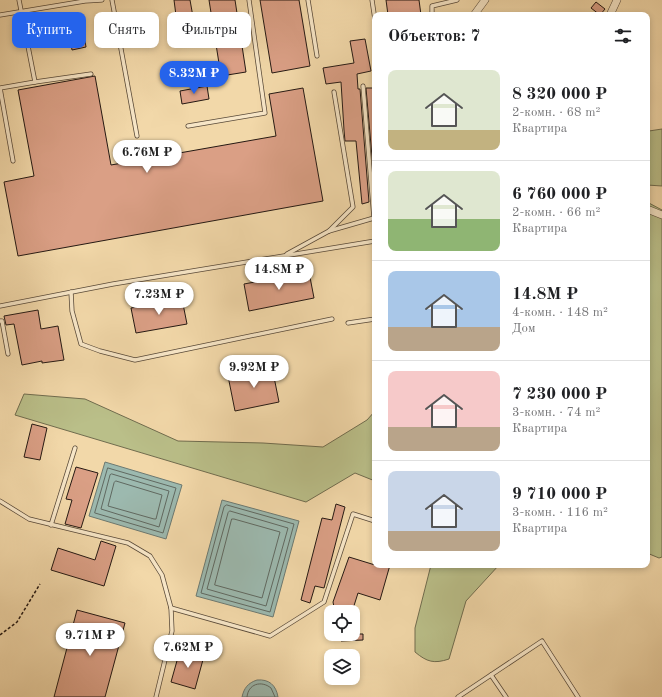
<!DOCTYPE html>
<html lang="ru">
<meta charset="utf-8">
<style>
body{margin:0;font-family:"Old Standard TT",serif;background:#f2f2f2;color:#202124;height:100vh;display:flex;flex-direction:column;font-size:15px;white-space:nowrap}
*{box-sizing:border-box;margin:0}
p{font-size:13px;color:#757577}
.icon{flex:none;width:22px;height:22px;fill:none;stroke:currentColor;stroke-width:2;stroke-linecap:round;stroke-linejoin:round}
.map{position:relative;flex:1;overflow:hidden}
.sheet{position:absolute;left:372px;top:12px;width:278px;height:556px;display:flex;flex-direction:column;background:#fff;border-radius:8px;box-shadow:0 2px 6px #0003}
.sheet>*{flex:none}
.hud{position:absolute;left:12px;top:12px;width:300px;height:36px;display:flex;gap:8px}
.tools{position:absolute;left:324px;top:605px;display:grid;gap:8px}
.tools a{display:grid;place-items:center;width:36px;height:36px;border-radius:8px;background:#fff;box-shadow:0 2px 6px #0003;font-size:20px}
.price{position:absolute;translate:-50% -34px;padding:0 9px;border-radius:14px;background:#fff;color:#222;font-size:13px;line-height:26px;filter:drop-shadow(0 1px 2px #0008)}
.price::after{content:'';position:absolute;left:50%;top:24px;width:12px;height:9px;margin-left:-6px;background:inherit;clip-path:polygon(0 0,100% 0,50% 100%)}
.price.active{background:#2563eb;color:#fff}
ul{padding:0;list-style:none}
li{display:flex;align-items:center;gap:12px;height:100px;padding:0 16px}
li+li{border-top:1px solid #e0e0e0}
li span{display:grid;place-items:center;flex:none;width:112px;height:80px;border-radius:8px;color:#555}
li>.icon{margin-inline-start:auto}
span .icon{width:48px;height:48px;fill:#fffc;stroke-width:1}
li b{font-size:17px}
h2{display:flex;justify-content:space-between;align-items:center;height:48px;padding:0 16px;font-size:17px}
.tag{padding:0 14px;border-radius:8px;background:#fff;box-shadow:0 2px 6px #0003;font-size:14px;line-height:36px}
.tag.active{background:#2563eb;color:#fff}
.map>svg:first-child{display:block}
.green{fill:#babf89;stroke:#706c4e}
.water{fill:#9cb9af;stroke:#6c7971}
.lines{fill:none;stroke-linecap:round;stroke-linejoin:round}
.shore{stroke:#606961;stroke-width:1}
.building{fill:#da9f85;stroke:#251913}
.service-casing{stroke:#584938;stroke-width:5}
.minor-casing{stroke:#584938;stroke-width:8}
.path{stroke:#251913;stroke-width:1.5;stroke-dasharray:3 2;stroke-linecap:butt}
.service{stroke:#f7e6c7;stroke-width:3.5}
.minor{stroke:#f7e6c7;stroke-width:7}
</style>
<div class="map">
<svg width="662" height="697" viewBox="0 0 662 697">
<rect width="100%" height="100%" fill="#f2d8a9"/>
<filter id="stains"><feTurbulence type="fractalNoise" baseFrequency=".005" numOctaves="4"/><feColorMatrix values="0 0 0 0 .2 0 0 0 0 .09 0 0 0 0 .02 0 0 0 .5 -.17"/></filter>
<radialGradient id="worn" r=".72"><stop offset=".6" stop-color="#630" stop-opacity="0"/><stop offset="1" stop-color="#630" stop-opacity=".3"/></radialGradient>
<g class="green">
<polygon points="662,129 662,186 647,185 647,135 649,131"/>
<polygon points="647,202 662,210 662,557 659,558 647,553"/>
<polygon points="24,394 85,399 178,441 263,443 323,447 367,420 375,411 375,481 355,473 306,502 15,415"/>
<path d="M431,565H499L466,601L449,659C434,664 427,662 415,652V628Z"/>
</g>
<g class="water">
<polygon points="105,462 182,485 166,539 89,516"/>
<polygon points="222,500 299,521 273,617 196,596"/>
<path d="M257,680C269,679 276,685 278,697H242C244,688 248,683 257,680Z"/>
</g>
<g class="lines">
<g class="shore">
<polygon points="108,468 176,488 163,533 95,513"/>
<polygon points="112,474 169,491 159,527 101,509 110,475"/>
<polygon points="116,481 162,495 156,519 154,519 108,506 114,483"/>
<polygon points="227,505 294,524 270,612 201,593 224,507"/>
<polygon points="230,511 288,528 266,606 207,589 228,513"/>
<polygon points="232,519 234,519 280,532 262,598 215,585"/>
<path d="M247,697C248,684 261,680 271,688L275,697"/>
</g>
</g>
<g class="building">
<polygon points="174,0 190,0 195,28 178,31"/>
<polygon points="209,0 235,0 246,72 221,76"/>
<polygon points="260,0 299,0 310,66 272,73"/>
<polygon points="386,0 419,0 421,15 388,15"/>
<polygon points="596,2 605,9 600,15 591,8"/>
<polygon points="84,35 86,47 72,50 70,38"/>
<polygon points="365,39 371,71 357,74 358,89 360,89 369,202 362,204 356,141 345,141 344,130 341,82 326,84 323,68 354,63 350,41"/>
<polygon points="95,76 111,165 276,136 269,94 303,88 323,201 18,256 4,182 34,176 18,90"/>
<polygon points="207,86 209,99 182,104 180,91"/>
<polygon points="366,88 373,88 375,108 375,191"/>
<polygon points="309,272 314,298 249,311 244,284"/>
<polygon points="182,299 187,324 136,333 131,308"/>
<polygon points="38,310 41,329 58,326 64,360 42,363 42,361 22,365 14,324 6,325 4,316"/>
<polygon points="272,367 279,402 235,411 228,376"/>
<polygon points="32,424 47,428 40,460 24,457"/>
<polygon points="76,467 98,473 81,528 65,524 72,500 66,499"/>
<polygon points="336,504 345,507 324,588 315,586 310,603 301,600 322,518 332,520"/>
<polygon points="101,541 116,546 104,586 51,570 58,548 95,560"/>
<polygon points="349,557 375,565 390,565 380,600 358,593 352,612 335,612 333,602"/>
<polygon points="77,610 125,623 105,697 54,697"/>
<polygon points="339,634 363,634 363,640 341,641"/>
<polygon points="180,650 204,656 195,689 171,682"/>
</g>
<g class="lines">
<g class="service-casing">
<g id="service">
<polyline points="112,0 137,136"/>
<polyline points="308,0 317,56"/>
<polyline points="372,0 375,20"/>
<polyline points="0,15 85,1 102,0"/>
<polyline points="432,15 432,6 457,0"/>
<polyline points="35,82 91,74"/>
<polyline points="188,126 265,113 249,0"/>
<polyline points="13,161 0,88 35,82 19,0"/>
<polyline points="329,231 353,207 334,92"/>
<polyline points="375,241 375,250"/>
<polyline points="287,254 329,231 374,218 363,86"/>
<polyline points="71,292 72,311 81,344 100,351 135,360 332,319"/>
<polyline points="0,306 113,284 375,241"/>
<polyline points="0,321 2,321 8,354"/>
<polyline points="348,323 375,319"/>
<polyline points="0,501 29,519 128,543 150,556 162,575 171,608 172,631 156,697"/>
<polyline points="51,525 75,448"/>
<polyline points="171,608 270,636 324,602 353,514 375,521"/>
<polyline points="491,675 506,697"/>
<polyline points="458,697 542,641 578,697"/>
</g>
</g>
<g class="minor-casing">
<g id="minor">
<polyline points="474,15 485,0"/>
<polyline points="610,15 617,0"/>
<polyline points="647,209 662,215"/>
</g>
</g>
<polyline class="path" points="0,635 17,622 40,584"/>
<use href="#service" class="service"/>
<use href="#minor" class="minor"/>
</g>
<rect width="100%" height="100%" filter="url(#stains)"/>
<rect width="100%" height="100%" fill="url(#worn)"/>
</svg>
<div class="tools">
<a><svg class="icon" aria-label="locate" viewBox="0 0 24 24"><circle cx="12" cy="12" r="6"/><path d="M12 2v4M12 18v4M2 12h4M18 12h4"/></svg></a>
<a><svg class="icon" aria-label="layers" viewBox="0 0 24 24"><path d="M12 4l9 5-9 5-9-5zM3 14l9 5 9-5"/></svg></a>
</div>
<b class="price active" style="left:194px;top:95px">8.32M ₽</b>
<b class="price" style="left:147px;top:174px">6.76M ₽</b>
<b class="price" style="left:279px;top:291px">14.8M ₽</b>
<b class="price" style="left:159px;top:316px">7.23M ₽</b>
<b class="price" style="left:254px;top:389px">9.92M ₽</b>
<b class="price" style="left:90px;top:657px">9.71M ₽</b>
<b class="price" style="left:188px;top:669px">7.62M ₽</b>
<div class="hud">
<a class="tag active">Купить</a>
<a class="tag">Снять</a>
<a class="tag">Фильтры</a>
</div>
<section class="sheet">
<h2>Объектов: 7<svg class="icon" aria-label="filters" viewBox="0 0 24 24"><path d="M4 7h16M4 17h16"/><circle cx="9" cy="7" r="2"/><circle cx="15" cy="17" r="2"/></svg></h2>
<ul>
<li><span style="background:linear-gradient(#dfe7d0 75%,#c2b280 0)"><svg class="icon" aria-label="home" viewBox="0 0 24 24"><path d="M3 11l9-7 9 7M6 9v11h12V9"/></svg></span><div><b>8 320 000 ₽</b><p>2-комн. · 68 m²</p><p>Квартира</p></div></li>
<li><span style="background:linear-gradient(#dfe7d0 60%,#8fb573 0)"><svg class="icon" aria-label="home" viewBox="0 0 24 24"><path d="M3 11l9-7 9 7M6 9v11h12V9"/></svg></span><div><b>6 760 000 ₽</b><p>2-комн. · 66 m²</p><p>Квартира</p></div></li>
<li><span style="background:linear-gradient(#a9c7e8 70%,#b9a48a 0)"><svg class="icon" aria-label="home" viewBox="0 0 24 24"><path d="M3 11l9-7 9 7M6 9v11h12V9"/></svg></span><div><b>14.8M ₽</b><p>4-комн. · 148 m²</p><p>Дом</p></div></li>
<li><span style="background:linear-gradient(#f6c9c9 70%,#b9a48a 0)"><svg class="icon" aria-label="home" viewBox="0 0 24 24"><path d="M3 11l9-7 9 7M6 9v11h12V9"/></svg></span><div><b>7 230 000 ₽</b><p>3-комн. · 74 m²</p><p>Квартира</p></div></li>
<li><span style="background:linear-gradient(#c9d6e8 75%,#b9a48a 0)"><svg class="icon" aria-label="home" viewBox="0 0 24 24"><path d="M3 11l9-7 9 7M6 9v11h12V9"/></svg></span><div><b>9 710 000 ₽</b><p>3-комн. · 116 m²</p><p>Квартира</p></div></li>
</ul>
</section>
</div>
